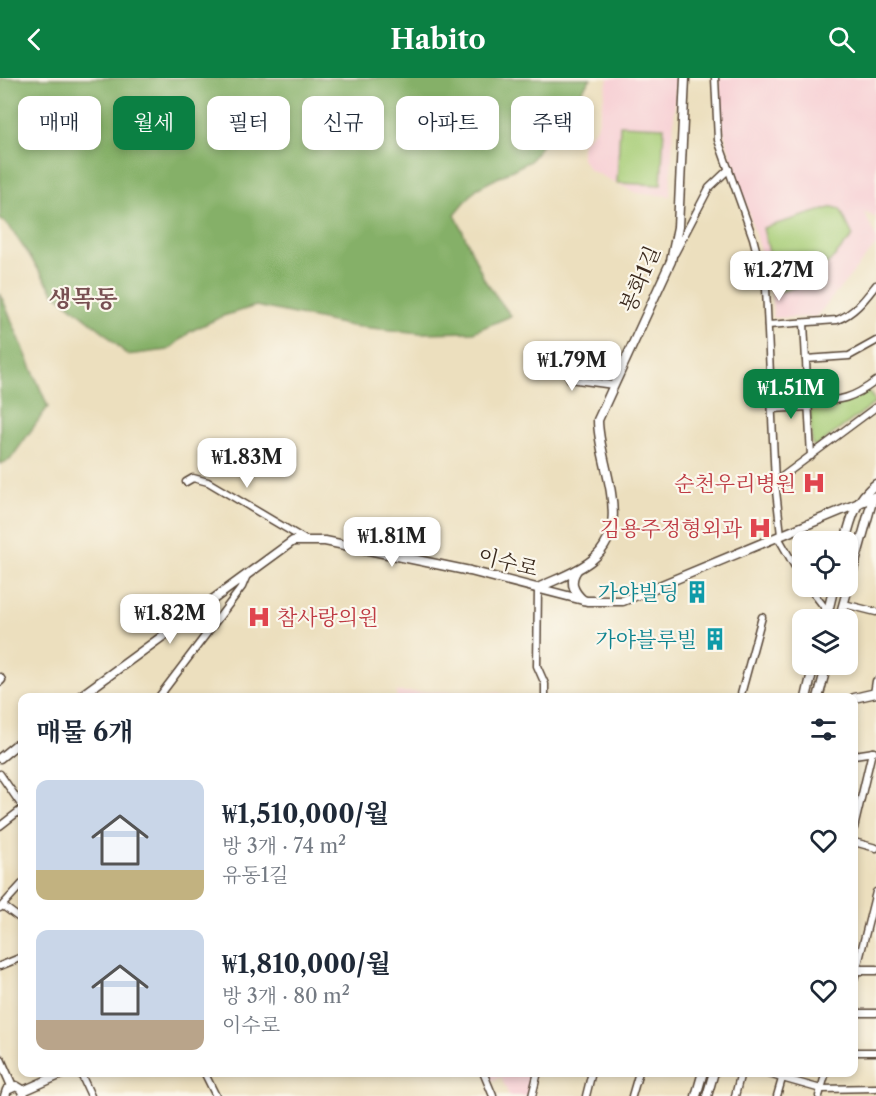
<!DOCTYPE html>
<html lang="ko">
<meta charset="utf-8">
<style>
body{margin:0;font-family:"Libre Caslon Text","Noto Serif KR",serif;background:#f2f2f3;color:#1f2937;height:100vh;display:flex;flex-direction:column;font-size:22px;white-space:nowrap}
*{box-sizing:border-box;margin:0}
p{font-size:20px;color:#747a83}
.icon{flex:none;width:33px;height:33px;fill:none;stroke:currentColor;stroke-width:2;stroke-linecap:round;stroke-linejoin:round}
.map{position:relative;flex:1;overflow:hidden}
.sheet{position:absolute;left:18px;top:615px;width:840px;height:384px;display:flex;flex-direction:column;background:#fff;border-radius:12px;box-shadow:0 3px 9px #0003}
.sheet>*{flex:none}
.banner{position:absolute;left:18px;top:18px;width:840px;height:54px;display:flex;gap:12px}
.buttons{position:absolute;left:792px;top:453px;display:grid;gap:12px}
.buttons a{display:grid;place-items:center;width:66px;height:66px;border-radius:12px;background:#fff;box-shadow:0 3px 9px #0003;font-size:30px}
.price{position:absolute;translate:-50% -51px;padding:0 14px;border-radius:12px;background:#fff;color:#222;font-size:20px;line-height:39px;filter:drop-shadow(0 2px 3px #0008)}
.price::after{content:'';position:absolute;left:50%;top:36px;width:18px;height:14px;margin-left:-9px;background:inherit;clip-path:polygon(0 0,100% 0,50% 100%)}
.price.current{background:#0b8043;color:#fff}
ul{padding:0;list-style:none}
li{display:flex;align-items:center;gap:18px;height:150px;padding:0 18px}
li span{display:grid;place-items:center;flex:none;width:168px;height:120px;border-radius:12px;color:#555}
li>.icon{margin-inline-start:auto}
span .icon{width:72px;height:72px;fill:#fffc;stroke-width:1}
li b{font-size:26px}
h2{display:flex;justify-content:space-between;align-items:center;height:72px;padding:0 18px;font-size:26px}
.tag{padding:0 21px;border-radius:12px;background:#fff;box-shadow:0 3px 9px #0003;font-size:21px;line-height:54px}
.tag.current{background:#0b8043;color:#fff}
header{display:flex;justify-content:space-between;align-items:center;height:78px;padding:0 18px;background:#0b8043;color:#fff;font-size:27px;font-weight:700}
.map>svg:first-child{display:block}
.built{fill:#f7cfd4}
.green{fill:#a7cd77;stroke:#717c4a;stroke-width:1.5}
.forest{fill:#85b068;stroke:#606d43;stroke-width:1.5}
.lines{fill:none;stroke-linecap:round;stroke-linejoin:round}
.street-casing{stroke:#564536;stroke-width:9}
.secondary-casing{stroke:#564536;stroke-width:11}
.street{stroke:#fff;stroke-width:6}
.secondary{stroke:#fff;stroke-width:8}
.labels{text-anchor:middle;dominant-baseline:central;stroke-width:4.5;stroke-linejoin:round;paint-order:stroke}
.street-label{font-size:21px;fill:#3b2a1e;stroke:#fbf7ec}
.health-label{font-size:21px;fill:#be3a42;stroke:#fbf7ec;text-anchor:end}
.culture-label{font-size:21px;fill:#0d838f;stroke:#fbf7ec;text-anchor:end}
.quarter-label{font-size:24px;font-weight:bold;fill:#784f51;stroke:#fbf7ec}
</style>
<header><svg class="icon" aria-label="back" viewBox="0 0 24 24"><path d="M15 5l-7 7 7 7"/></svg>Habito<svg class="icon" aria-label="search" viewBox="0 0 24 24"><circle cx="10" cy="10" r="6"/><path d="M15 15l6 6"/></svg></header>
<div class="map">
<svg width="876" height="1018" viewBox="0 0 876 1018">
<rect width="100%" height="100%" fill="#fbf7ec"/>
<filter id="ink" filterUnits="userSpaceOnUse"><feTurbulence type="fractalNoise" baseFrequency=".0167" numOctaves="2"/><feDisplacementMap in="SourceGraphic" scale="12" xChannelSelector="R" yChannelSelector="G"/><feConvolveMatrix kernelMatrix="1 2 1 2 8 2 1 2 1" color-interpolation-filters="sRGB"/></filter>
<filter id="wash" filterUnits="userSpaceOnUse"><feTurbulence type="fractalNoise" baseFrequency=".008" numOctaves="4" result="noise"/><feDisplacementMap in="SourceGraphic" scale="24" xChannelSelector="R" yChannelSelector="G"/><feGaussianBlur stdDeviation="1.35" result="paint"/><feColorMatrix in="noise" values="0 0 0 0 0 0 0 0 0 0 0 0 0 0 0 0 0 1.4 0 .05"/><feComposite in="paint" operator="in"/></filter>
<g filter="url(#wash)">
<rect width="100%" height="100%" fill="#ecdfbe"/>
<g class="built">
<polygon points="608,0 676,0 670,118 636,115 588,91 582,80 582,64 597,50"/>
<polygon points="719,0 876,0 876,140 864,134 876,159 876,167 816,239 773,240 771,208 722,49"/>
<polygon points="396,614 499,615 507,619 397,620"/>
<polygon points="488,995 535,995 529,1018 509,1018 501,999 491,1003"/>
</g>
<g class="green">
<polygon points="620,47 664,49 661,107 617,105"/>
<polygon points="833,129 840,131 853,158 810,205 779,214 763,150"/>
<polygon points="867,312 876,324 817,368 812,367 810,328 847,322"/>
</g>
<g class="forest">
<polygon points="0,0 591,0 530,83 476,111 455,136 485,203 511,238 473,254 421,255 351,248 256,228 223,238 191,253 168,272 127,277 105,255 54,215 10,149 0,141"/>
<polygon points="0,215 48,329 10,382 0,386"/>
</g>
</g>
<g filter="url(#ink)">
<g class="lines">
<g class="street-casing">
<g id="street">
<polyline points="715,0 718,62 753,160 766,210 775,404 781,457"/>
<polyline points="675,175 709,110 729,91"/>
<polyline points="804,245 811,378"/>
<path d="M768,247L837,242C855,235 865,221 876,207"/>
<polyline points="561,279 570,301 613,307"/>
<polyline points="806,281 849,278 876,263"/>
<path d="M808,324C840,322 849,323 876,303"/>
<polyline points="772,331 808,329"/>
<polyline points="186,404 193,400 208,404 304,461"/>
<polyline points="775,404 876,329"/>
<polyline points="778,459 802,501"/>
<polyline points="808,508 828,534"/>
<polyline points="538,510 537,588 545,606 545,620"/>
<polyline points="844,526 876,534"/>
<polyline points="0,599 2,602 0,604"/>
<polyline points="874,616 876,603"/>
<polyline points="158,620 242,509 247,497"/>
<polyline points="740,620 762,539"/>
<polyline points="854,677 874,674"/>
<polyline points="0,696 22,728"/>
<polyline points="0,748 22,731"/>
<polyline points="854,750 872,674"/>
<polyline points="854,764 876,770"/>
<polyline points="3,828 22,842"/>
<polyline points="0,830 22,806"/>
<polyline points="0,888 22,879"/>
<polyline points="854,902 876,814"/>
<polyline points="854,935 876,935"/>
<polyline points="854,974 876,974"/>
<polyline points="80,994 91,1018"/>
<polyline points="204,994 216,1018"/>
<polyline points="483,994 493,1018"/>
<polyline points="761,994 821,1011 876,1010"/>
<polyline points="532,1018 538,994"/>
<polyline points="586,1018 592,994"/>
<polyline points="632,1018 639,994"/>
<polyline points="735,1018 741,994"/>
<polyline points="777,1018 784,994"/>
<polyline points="819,1018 826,994"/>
</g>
</g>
<g class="secondary-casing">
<g id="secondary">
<path d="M845,464C851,440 856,421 876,406"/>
<path d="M577,492C569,504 573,513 583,522"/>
<path d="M538,510C556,501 576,495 592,482C635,447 598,386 598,342L671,183L678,149L685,0"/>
<polyline points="826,542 834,508"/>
<polyline points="839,542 873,420"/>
<polyline points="78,620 293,463 325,463 470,493 587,523 623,523 876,418"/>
<polyline points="806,620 814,586"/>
<polyline points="818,620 827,586"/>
<polyline points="854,620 876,615"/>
<polyline points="0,680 22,662"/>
<polyline points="854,892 876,892"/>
<polyline points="0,981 12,1008"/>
<polyline points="23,1013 66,994"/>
<polyline points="5,1018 7,1012 16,1008 21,1011 24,1018"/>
<polyline points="696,1018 703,994"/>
<polyline points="707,1018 714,994"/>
</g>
</g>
<use href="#street" class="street"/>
<use href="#secondary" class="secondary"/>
</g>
</g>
<defs>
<g id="hospital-bare" transform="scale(1.8)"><path d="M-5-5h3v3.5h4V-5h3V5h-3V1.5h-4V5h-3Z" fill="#e0444e" stroke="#fbf7ec" stroke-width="2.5" paint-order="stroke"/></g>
<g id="building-bare" transform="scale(1.8)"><path d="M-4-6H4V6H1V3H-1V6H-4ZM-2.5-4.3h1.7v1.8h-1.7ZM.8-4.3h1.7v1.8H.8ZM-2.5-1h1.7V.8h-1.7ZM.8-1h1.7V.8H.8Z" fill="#0f9aa8" stroke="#fbf7ec" stroke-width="2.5" paint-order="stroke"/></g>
</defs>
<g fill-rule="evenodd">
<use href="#hospital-bare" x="814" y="405"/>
<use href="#hospital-bare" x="760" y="450"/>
<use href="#building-bare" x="697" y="514"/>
<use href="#hospital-bare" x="259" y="539"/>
<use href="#building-bare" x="715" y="561"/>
</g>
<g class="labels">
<g class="street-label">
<text transform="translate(640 201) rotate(-67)">봉화1길</text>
<text transform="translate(508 484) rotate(14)">이수로</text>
</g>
<g class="health-label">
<text x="796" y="405">순천우리병원</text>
<text x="742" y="450">김용주정형외과</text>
<text x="277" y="539" text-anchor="start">참사랑의원</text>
</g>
<g class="culture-label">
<text x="679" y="514">가야빌딩</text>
<text x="697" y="561">가야블루빌</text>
</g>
<g class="quarter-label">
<text x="83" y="220">생목동</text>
</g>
</g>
</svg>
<div class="buttons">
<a><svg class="icon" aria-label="locate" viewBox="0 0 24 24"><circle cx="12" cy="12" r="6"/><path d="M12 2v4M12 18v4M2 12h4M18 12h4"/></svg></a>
<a><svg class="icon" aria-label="layers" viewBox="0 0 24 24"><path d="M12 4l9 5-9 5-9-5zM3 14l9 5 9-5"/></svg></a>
</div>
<b class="price" style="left:779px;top:224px">₩1.27M</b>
<b class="price" style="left:572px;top:314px">₩1.79M</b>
<b class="price current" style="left:791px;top:342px">₩1.51M</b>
<b class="price" style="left:247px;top:411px">₩1.83M</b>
<b class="price" style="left:392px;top:490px">₩1.81M</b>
<b class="price" style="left:170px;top:567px">₩1.82M</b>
<div class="banner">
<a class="tag">매매</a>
<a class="tag current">월세</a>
<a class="tag">필터</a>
<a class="tag">신규</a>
<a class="tag">아파트</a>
<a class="tag">주택</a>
</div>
<section class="sheet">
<h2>매물 6개<svg class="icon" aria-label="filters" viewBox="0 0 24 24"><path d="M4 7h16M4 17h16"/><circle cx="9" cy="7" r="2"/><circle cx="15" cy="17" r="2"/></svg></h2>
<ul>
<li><span style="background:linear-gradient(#c9d6e8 75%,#c2b280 0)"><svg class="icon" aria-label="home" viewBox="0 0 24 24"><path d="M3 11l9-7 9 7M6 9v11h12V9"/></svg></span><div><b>₩1,510,000/월</b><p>방 3개 · 74 m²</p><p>유동1길</p></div><svg class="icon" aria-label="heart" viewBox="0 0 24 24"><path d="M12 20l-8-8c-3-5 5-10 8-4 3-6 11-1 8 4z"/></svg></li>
<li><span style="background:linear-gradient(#c9d6e8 75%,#b9a48a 0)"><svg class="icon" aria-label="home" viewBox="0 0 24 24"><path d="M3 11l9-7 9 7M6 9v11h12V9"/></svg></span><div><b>₩1,810,000/월</b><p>방 3개 · 80 m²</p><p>이수로</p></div><svg class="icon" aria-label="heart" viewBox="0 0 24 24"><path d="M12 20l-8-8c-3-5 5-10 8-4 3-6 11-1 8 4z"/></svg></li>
</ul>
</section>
</div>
